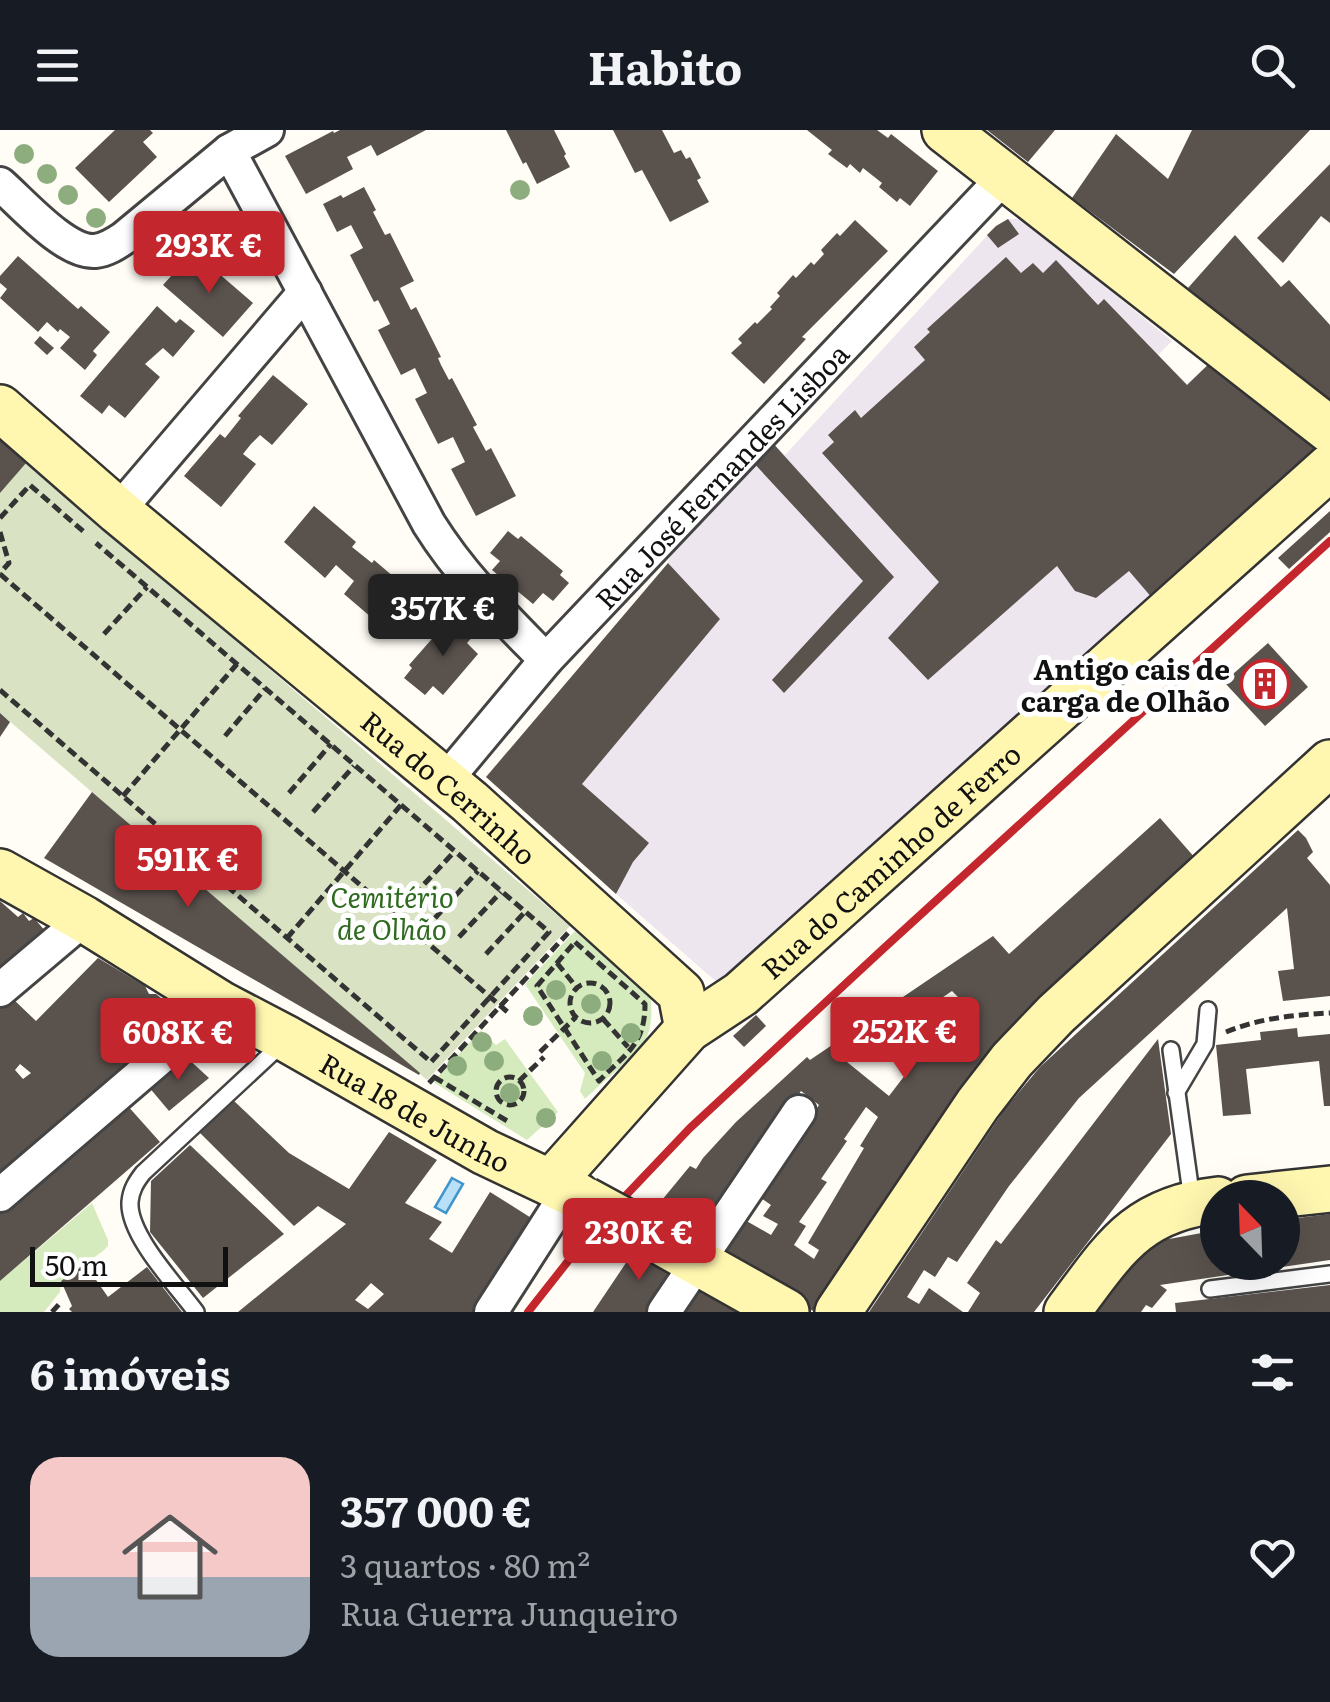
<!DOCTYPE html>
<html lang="pt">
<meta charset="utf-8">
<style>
body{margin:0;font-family:Literata,serif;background:#20242c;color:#f1f3f6;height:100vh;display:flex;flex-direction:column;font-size:38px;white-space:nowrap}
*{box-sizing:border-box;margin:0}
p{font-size:32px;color:#9ea1a6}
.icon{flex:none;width:55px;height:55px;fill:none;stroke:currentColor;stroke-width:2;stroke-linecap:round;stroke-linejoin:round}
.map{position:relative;height:1182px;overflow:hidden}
.panel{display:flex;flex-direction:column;background:#171b24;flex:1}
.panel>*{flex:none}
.needle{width:65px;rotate:337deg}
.fabs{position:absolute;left:1200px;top:1050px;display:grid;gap:20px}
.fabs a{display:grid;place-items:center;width:100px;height:100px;border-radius:50%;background:#171b24;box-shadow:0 10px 40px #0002;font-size:50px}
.scale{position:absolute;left:30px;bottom:25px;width:198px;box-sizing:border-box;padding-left:10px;border:5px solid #111;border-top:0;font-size:28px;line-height:35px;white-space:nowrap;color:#111;-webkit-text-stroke:8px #fff;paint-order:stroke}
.price{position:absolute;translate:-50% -85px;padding:0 22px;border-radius:10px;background:#c4262e;color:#fff;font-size:32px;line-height:65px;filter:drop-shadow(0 2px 5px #0008)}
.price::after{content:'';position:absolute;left:50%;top:60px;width:30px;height:22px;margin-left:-15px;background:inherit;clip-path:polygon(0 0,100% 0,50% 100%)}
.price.selected{background:#222;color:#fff}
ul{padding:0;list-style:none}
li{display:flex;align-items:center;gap:30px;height:250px;padding:0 30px}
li+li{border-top:2px solid #363941}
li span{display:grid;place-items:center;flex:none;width:280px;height:200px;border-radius:30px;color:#555}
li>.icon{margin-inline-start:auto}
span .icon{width:120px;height:120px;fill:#fffc;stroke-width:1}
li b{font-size:42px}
h2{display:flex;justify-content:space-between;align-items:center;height:120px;padding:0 30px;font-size:42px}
header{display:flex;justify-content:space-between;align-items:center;height:130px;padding:0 30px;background:#171b24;font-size:45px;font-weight:700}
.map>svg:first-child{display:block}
.industrial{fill:#eee6ef}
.green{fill:#d5ebbd}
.cemetery{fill:#d9e3c4}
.water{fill:#b9e0f7;stroke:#3f96cf;stroke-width:2.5}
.building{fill:#5a524d;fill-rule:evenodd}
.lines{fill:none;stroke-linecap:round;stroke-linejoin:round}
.lane-casing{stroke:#444;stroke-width:20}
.street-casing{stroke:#444;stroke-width:38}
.secondary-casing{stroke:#333;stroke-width:50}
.path{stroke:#333;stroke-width:5;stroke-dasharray:10 5;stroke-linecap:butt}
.lane{stroke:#fff;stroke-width:15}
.street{stroke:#fff;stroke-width:32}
.secondary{stroke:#fff6b0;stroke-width:45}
.rail{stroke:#c4262e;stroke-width:8}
.secondary-bridge-casing{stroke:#333;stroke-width:50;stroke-linecap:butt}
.secondary-bridge{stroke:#fff6b0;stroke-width:45}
.tree{fill:#8dad7f}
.labels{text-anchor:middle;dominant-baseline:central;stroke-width:10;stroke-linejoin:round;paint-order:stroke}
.street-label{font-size:28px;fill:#111;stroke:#fff}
.poi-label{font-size:28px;font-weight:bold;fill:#111;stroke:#fff;text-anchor:end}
.park-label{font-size:28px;font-style:italic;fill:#2f6b1f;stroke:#fff}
</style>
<header><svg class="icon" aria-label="menu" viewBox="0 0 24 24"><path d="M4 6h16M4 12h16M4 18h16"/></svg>Habito<svg class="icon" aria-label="search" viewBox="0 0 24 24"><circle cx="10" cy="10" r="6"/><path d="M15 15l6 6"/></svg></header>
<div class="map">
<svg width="1330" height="1182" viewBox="0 0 1330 1182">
<rect width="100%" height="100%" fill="#fffdf5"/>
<polygon class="industrial" points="1008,89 1018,89 1028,94 1172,211 1158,225 1187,254 1215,228 1330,320 720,855 616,764 633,732 648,713 582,654 719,489 668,433 672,420 770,310 785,325 996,96"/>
<g class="green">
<path d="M575,801L650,864C652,879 653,898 644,912C633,928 600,954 585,969L580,961L585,943L525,854Z"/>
<polygon points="481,900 496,915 505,909 558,982 527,1010 433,952"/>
<polygon points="92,1073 108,1110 108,1116 103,1121 61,1151 60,1162 44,1182 0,1182 0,1151"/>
</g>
<polygon class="cemetery" points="27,332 570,796 427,950 0,583 0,363"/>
<polygon class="water" points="452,1048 463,1054 446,1083 435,1077"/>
<g class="building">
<polygon points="115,0 150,0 153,3 143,12 157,27 109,72 75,38"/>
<polygon points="340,0 426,0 377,26 371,15 347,27 353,39 306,64 285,26 333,1 334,3"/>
<polygon points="506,0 554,0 566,24 564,26 570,37 537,54 526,32 523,34"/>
<polygon points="613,0 662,0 674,23 681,20 686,29 690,27 701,48 697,50 709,72 670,92 642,40 635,43"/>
<polygon points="807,0 877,0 888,8 891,4 938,41 910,76 900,68 897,72 879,57 882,53 863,38 860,43 850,34 847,38 828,24 832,20"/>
<polygon points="987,0 1055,0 1028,32"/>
<polygon points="1192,0 1310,0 1174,144 1072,68 1116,4 1168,49"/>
<polygon points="1330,34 1330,93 1321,86 1283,133 1257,108"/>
<polygon points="364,57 376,80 373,82 385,105 390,103 414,151 400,158 411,180 416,177 441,227 438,228 441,235 449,250 452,248 477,295 473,297 486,321 491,318 516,366 476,386 451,339 465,332 453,307 438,314 415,269 427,263 415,238 401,245 378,200 390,194 378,170 374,172 350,125 363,118 351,95 337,102 323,74 341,65 343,68"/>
<polygon points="1008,89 1019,104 998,118 987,105 996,96"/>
<polygon points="855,90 888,121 802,207 806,209 764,254 731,223 742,213 738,209 755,192 757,194 772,179 770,177 780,166 777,163 793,145 796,148 811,132 814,135 824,124 821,120 837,103 840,106"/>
<polygon points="1235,105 1281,157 1289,150 1330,195 1330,281 1303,249 1300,253 1188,158"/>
<polygon points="18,126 78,179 81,176 110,202 93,221 97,225 85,240 60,218 70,207 60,199 58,202 47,192 38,202 0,168 7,159 0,153 0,146"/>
<polygon points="1006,127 1021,143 1033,133 1043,143 1056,130 1098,175 1104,169 1187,255 1215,228 1330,320 1159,476 1129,441 1096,468 1075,461 1057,436 928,550 888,508 939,452 822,323 834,312 828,305 855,280 861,288 925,230 914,217 930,202 927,199"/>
<polygon points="202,129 253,173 223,207 163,155 182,134 191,142"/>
<polygon points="157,176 176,193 180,189 195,201 173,227 163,218 145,234 160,247 125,288 109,275 102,284 80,266"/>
<polygon points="40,206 54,218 47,225 34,213"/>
<polygon points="273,245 308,274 272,315 260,305 251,314 243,324 256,334 221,377 184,346 220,304 225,308 241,288 238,286"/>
<polygon points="0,309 27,332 0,363"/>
<polygon points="770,310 894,447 784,563 772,550 863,451 751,330"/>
<polygon points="314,376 356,412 352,417 372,433 374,430 415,465 385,499 344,464 354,451 346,444 336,435 325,448 284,412"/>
<polygon points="1330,381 1330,402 1289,439 1278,428"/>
<polygon points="508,401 518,409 521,406 563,441 560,445 569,453 553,471 543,463 533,474 492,440 500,431 490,423"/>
<polygon points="668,433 720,489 582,654 649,713 633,732 616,764 486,647"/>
<polygon points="457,487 475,504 467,513 478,524 443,565 433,556 425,565 404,548 412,538 409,535 445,494 449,497"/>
<polygon points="1268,513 1308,557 1265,596 1224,552"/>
<polygon points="0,583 10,592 0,607"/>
<polygon points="92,662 420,943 419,945 44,728"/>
<path d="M1160,688L1196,729L970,949L919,1021L813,1181L719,1126L743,1089L771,1105L778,1094L763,1086L771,1075L758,1066L819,975L801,961L709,1096L662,1070L690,1036L696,1039L703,1028L736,992L807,927L810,930L993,806L1009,824ZM952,861L962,871L889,966L847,932ZM866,977L878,987L860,1016L864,1018L808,1113L819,1120L814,1129L794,1115L806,1096L799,1092L827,1052L821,1049L847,1011L844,1009Z"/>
<polygon points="1298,700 1306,708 1313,722 1307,728 1330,755 1330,866 1283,871 1278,841 1294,839 1287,778 1079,968 1009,1056 957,1132 948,1127 935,1147 924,1140 907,1167 919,1174 929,1158 963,1182 869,1182 1004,980 1040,937"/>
<polygon points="0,771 18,787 23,783 29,791 34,788 46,802 0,844"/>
<path d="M98,828L145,856L149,864H156L166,872L169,871L191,886L0,1053V877L12,868L36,891ZM20,934L31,943L23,949L15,940Z"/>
<polygon points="756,885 766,896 744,917 733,906"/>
<polygon points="1297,898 1298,907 1330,904 1330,976 1324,976 1319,931 1246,939 1251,984 1223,986 1216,915 1261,910 1260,902"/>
<polygon points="1158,909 1171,1004 1034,1182 968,1182 980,1163 967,1153 996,1110 1001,1114"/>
<polygon points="184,925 209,948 169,981 148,956"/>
<path d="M233,970L289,1023L349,1059L389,1002L437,1030L405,1073L442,1092L429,1109L452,1123L490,1062L536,1091L477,1182H238L346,1094L318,1076L294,1096L199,1002ZM371,1153L384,1164L368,1179L355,1170Z"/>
<polygon points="126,974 160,1012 0,1151 0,1081"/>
<polygon points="190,1015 284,1104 203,1168 150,1102 151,1051"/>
<polygon points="1330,1084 1330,1130 1160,1155 1167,1160 1152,1178 1146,1175 1141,1182 1092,1182 1131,1129 1158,1111 1218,1100 1218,1132 1282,1132 1282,1090"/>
<polygon points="640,1112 679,1139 650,1182 593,1182"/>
<polygon points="85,1134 108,1167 147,1137 182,1182 72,1182 69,1179 72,1176 61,1151"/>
<polygon points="1330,1155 1330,1182 1176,1182 1175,1173"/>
<polygon points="695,1156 739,1182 678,1182"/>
</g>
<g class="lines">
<g class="lane-casing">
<g id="lane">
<polyline points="1171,920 1192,1070"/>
<polyline points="1176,963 1205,914 1208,880"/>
<polyline points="1210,1159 1330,1144"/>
<path d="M196,1182C176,1155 128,1105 130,1072C131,1060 136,1052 143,1043L285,911"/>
</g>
</g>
<g class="street-casing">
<g id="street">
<path d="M229,21L429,394C463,448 502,485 546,530"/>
<path d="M0,54C22,73 65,123 95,121C106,120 115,114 124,108L229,21L267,0"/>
<polyline points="118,381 305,162"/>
<path id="s1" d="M445,651L546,530L1004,47"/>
<polyline points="0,860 84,789"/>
<polyline points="0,1065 222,875"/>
<polyline points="491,1182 568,1062"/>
<polyline points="664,1182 799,982"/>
</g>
</g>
<g class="secondary-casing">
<g id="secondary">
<polyline points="945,0 1330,300"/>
<path id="s2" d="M0,278L118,381L470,672L681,863L688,899"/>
<path id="s3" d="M0,742L84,789L222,875L287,909L485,1022L578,1066"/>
<path id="s4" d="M551,1053L688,899L741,864L1330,337"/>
<polyline points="1247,1068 1330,1059"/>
<polyline points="633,1096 786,1182"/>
<polyline points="838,1182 978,974 1012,930 1056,884 1330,633"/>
<path d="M1067,1182C1113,1121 1135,1079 1218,1070"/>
</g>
</g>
<g class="path">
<polyline points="0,388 30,355 84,402"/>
<polyline points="0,402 9,433 0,443"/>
<polyline points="0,444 511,885"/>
<polyline points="104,504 147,457"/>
<polyline points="0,560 431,932 549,802 96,413"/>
<polyline points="225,606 265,559"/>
<polyline points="289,663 331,614"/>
<polyline points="123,666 237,534"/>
<polyline points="313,682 354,636"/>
<polyline points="414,765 455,721"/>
<polyline points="435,788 478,741"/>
<polyline points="459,807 501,762"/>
<polyline points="287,808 401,675"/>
<path d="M575,812L645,874C645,915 626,923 599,951L537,856Z"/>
<polyline points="486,824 524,783"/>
<polyline points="557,833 577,858"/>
<circle cx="590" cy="873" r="20"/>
<polyline points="603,889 628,917"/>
<path d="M1226,902C1260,888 1293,885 1330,883"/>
<polyline points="540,922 576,887"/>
<polyline points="434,947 509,992"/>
<circle cx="510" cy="961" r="14"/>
<polyline points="519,951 544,927"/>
<polyline points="429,953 568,803"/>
<polyline points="52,1182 62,1171"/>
</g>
<use href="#lane" class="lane"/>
<use href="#street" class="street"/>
<use href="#secondary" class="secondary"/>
<polyline class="rail" points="528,1182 591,1102 690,998 883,819 1330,411"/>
<g class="secondary-bridge-casing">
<polyline id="secondary-bridge" points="585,1070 633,1096"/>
</g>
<use href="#secondary-bridge" class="secondary-bridge"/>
</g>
<g class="tree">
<circle cx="24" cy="24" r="10"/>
<circle cx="47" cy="44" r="10"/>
<circle cx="520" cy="60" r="10"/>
<circle cx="68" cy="65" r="10"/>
<circle cx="96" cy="88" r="10"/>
<circle cx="556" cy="860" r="10"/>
<circle cx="591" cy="874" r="10"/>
<circle cx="533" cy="886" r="10"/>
<circle cx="631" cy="903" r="10"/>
<circle cx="482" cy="912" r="10"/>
<circle cx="494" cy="931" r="10"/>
<circle cx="602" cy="931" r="10"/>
<circle cx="457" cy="936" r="10"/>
<circle cx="510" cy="963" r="10"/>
<circle cx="546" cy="988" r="10"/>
</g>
<defs>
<g id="building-ring" transform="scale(2.5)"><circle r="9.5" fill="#fff" stroke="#c4262e" stroke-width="1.5"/><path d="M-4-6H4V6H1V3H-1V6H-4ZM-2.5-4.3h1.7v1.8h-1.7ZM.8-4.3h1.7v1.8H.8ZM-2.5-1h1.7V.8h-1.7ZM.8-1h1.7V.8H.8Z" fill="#c4262e"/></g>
</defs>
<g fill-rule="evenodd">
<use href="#building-ring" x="1265" y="554"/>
</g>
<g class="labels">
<g class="street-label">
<text stroke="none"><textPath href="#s1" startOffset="412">Rua José Fernandes Lisboa</textPath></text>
<text stroke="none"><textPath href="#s2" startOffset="588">Rua do Cerrinho</textPath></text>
<text stroke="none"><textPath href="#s4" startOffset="470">Rua do Caminho de Ferro</textPath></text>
<text stroke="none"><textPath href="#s3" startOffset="480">Rua 18 de Junho</textPath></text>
</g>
<g class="poi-label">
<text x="1230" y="538">Antigo cais de<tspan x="1230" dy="32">carga de Olhão</tspan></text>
</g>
<g class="park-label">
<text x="392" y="766">Cemitério<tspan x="392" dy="32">de Olhão</tspan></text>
</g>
</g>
</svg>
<div class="fabs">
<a><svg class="needle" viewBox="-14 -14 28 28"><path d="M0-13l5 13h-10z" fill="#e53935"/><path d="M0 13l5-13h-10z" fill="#9ea1a6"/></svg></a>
</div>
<div class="scale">50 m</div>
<b class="price" style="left:209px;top:166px">293K €</b>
<b class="price selected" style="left:443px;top:529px">357K €</b>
<b class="price" style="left:188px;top:780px">591K €</b>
<b class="price" style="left:905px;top:952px">252K €</b>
<b class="price" style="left:178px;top:953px">608K €</b>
<b class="price" style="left:639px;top:1153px">230K €</b>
</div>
<section class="panel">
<h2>6 imóveis<svg class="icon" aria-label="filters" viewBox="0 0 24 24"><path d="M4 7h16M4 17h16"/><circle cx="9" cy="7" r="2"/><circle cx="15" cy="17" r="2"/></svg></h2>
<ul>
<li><span style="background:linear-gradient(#f6c9c9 60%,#9aa5b1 0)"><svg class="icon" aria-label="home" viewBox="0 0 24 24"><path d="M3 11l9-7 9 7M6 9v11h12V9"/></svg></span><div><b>357 000 €</b><p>3 quartos · 80 m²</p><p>Rua Guerra Junqueiro</p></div><svg class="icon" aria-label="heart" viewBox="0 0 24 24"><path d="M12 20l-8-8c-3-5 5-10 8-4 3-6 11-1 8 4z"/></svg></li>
</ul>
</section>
